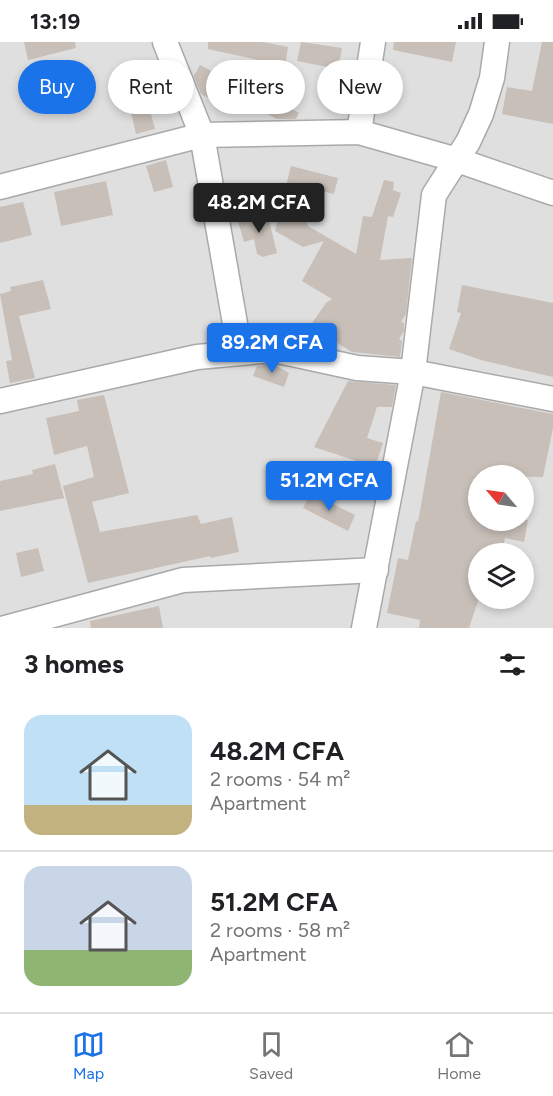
<!DOCTYPE html>
<meta charset="utf-8">
<style>
body{margin:0;font-family:Figtree,sans-serif;background:#f6f6f6;color:#202124;height:100vh;display:flex;flex-direction:column;font-size:22px;white-space:nowrap}
*{box-sizing:border-box;margin:0}
p{font-size:20px;color:#757577}
.icon{flex:none;width:33px;height:33px;fill:none;stroke:currentColor;stroke-width:2;stroke-linecap:round;stroke-linejoin:round}
.map{position:relative;height:586px;overflow:hidden}
.drawer{display:flex;flex-direction:column;background:#fff;flex:1}
.drawer>*{flex:none}
.hud{position:absolute;left:18px;top:18px;width:518px;height:54px;display:flex;gap:12px}
.needle{width:39px;rotate:299deg}
.fabs{position:absolute;left:468px;top:423px;display:grid;gap:12px}
.fabs a{display:grid;place-items:center;width:66px;height:66px;border-radius:50%;background:#fff;box-shadow:0 3px 9px #0003;font-size:30px}
.price{position:absolute;translate:-50% -51px;padding:0 14px;border-radius:6px;background:#1a73e8;color:#fff;font-size:20px;line-height:39px;filter:drop-shadow(0 2px 3px #0008)}
.price::after{content:'';position:absolute;left:50%;top:36px;width:18px;height:14px;margin-left:-9px;background:inherit;clip-path:polygon(0 0,100% 0,50% 100%)}
.price.selected{background:#222;color:#fff}
ul{padding:0;list-style:none}
li{display:flex;align-items:center;gap:18px;height:150px;padding:0 24px}
li+li{border-top:2px solid #e0e0e0}
li span{display:grid;place-items:center;flex:none;width:168px;height:120px;border-radius:18px;color:#555}
li>.icon{margin-inline-start:auto}
span .icon{width:72px;height:72px;fill:#fffc;stroke-width:1}
li b{font-size:26px}
h2{display:flex;justify-content:space-between;align-items:center;height:72px;padding:0 24px;font-size:26px}
.pill{padding:0 21px;border-radius:27px;background:#fff;box-shadow:0 3px 9px #0003;font-size:21px;line-height:54px}
.pill.selected{background:#1a73e8;color:#fff}
.status{display:flex;justify-content:space-between;align-items:center;height:42px;padding:0 30px;background:#fff;direction:ltr}
.status svg{height:16px;fill:currentColor}
.menu{display:flex;justify-content:space-around;align-items:center;height:84px;border-top:2px solid #e0e0e0;background:#fff;font-size:16px;color:#757577}
.menu a{display:grid;justify-items:center;gap:3px}
.menu .selected{color:#1a73e8}
.map>svg:first-child{display:block}
.residential{fill:#e0dfdf;fill-rule:evenodd}
.building{fill:#c7bfb8}
.lines{fill:none;stroke-linecap:round;stroke-linejoin:round}
.minor-casing{stroke:#a9a9a9;stroke-width:27}
.minor{stroke:#fff;stroke-width:24}
</style>
<div class="status"><b>13:19</b><svg viewBox="0 0 49 12"><path d="M0 12V9h3v3zM5 12V6h3v6zM10 12V3h3v9zM15 12V0h3v12zM26 1h20v11H26zM47 4h2v5h-2z"/></svg></div>
<div class="map">
<svg width="553" height="586" viewBox="0 0 553 586">
<rect width="100%" height="100%" fill="#f2efe9"/>
<path class="residential" d="M0,0H553V586H0ZM478,434H524V478H478ZM478,512H524V556H478Z"/>
<g class="building">
<polygon points="24,0 75,0 76,6 28,18"/>
<polygon points="208,0 263,0 288,5 285,24 208,7"/>
<polygon points="301,0 342,6 338,27 297,19"/>
<polygon points="394,0 456,0 452,20 393,8"/>
<polygon points="542,0 553,0 553,82 502,72 507,45 532,49"/>
<polygon points="200,23 244,46 232,68 201,52 194,34"/>
<polygon points="267,54 299,71 296,77 277,77 265,71"/>
<polygon points="147,57 155,87 136,92 129,62"/>
<polygon points="166,118 173,145 154,150 146,124"/>
<polygon points="291,124 338,136 334,152 295,143 308,184 356,212 363,174 372,175 384,138 394,140 393,148 401,151 393,175 388,174 380,218 412,216 406,272 401,280 404,281 404,289 399,297 402,299 400,315 352,310 310,284 326,261 332,257 302,239 324,199 303,205 275,189"/>
<polygon points="106,139 113,173 61,184 54,150"/>
<polygon points="23,160 32,193 0,201 0,165"/>
<polygon points="267,170 277,211 263,215 257,212 254,197 244,200 238,179"/>
<polygon points="43,238 51,267 19,274 35,336 10,341 6,319 12,318 0,252 11,249 10,245"/>
<polygon points="462,243 553,261 553,335 481,318 449,307 461,271 457,270"/>
<polygon points="273,322 289,331 284,345 253,334 257,324"/>
<polygon points="348,339 396,343 392,365 377,365 367,396 383,401 375,425 314,405"/>
<polygon points="441,350 553,372 553,386 543,435 478,434 478,478 528,478 524,500 505,496 501,512 478,512 478,538 475,556 479,556 469,586 419,586 420,578 387,571 398,516 408,518 416,479 418,480"/>
<polygon points="104,353 129,451 92,460 100,490 197,473 201,482 232,475 239,510 211,516 210,514 88,541 63,444 94,435 87,404 54,413 46,376 79,369 77,358"/>
<polygon points="55,422 64,456 0,469 0,439 33,432 32,428"/>
<polygon points="311,451 355,473 348,489 303,466"/>
<polygon points="38,506 44,529 21,535 16,511"/>
<polygon points="159,564 163,586 91,586 90,579"/>
</g>
<g class="lines">
<g class="minor-casing">
<g id="minor">
<polyline points="165,0 202,93 240,310"/>
<polyline points="359,90 373,0"/>
<polyline points="0,145 202,93 359,90 457,118 553,151"/>
<polyline points="0,359 197,315 274,308 357,326 413,330 553,357"/>
<polyline points="5,586 183,538 376,528"/>
<polyline points="364,586 413,330 434,153 468,100 481,72 492,36 497,0"/>
</g>
</g>
<use href="#minor" class="minor"/>
</g>
</svg>
<div class="fabs">
<a><svg class="needle" viewBox="-14 -14 28 28"><path d="M0-13l5 13h-10z" fill="#e53935"/><path d="M0 13l5-13h-10z" fill="#757577"/></svg></a>
<a><svg class="icon" aria-label="layers" viewBox="0 0 24 24"><path d="M12 4l9 5-9 5-9-5zM3 14l9 5 9-5"/></svg></a>
</div>
<b class="price selected" style="left:259px;top:192px">48.2M CFA</b>
<b class="price" style="left:272px;top:332px">89.2M CFA</b>
<b class="price" style="left:329px;top:470px">51.2M CFA</b>
<div class="hud">
<a class="pill selected">Buy</a>
<a class="pill">Rent</a>
<a class="pill">Filters</a>
<a class="pill">New</a>
</div>
</div>
<section class="drawer">
<h2>3 homes<svg class="icon" aria-label="filters" viewBox="0 0 24 24"><path d="M4 7h16M4 17h16"/><circle cx="9" cy="7" r="2"/><circle cx="15" cy="17" r="2"/></svg></h2>
<ul>
<li><span style="background:linear-gradient(#bfe0f5 75%,#c2b280 0)"><svg class="icon" aria-label="home" viewBox="0 0 24 24"><path d="M3 11l9-7 9 7M6 9v11h12V9"/></svg></span><div><b>48.2M CFA</b><p>2 rooms · 54 m²</p><p>Apartment</p></div></li>
<li><span style="background:linear-gradient(#c9d6e8 70%,#8fb573 0)"><svg class="icon" aria-label="home" viewBox="0 0 24 24"><path d="M3 11l9-7 9 7M6 9v11h12V9"/></svg></span><div><b>51.2M CFA</b><p>2 rooms · 58 m²</p><p>Apartment</p></div></li>
</ul>
</section>
<nav class="menu">
<a class="selected"><svg class="icon" aria-label="map" viewBox="0 0 24 24"><path d="M3 6l6-2 6 2 6-2v14l-6 2-6-2-6 2zM9 4v14M15 6v14"/></svg>Map</a>
<a><svg class="icon" aria-label="saved" viewBox="0 0 24 24"><path d="M7 4h10v16l-5-4-5 4z"/></svg>Saved</a>
<a><svg class="icon" aria-label="home" viewBox="0 0 24 24"><path d="M3 11l9-7 9 7M6 9v11h12V9"/></svg>Home</a>
</nav>
